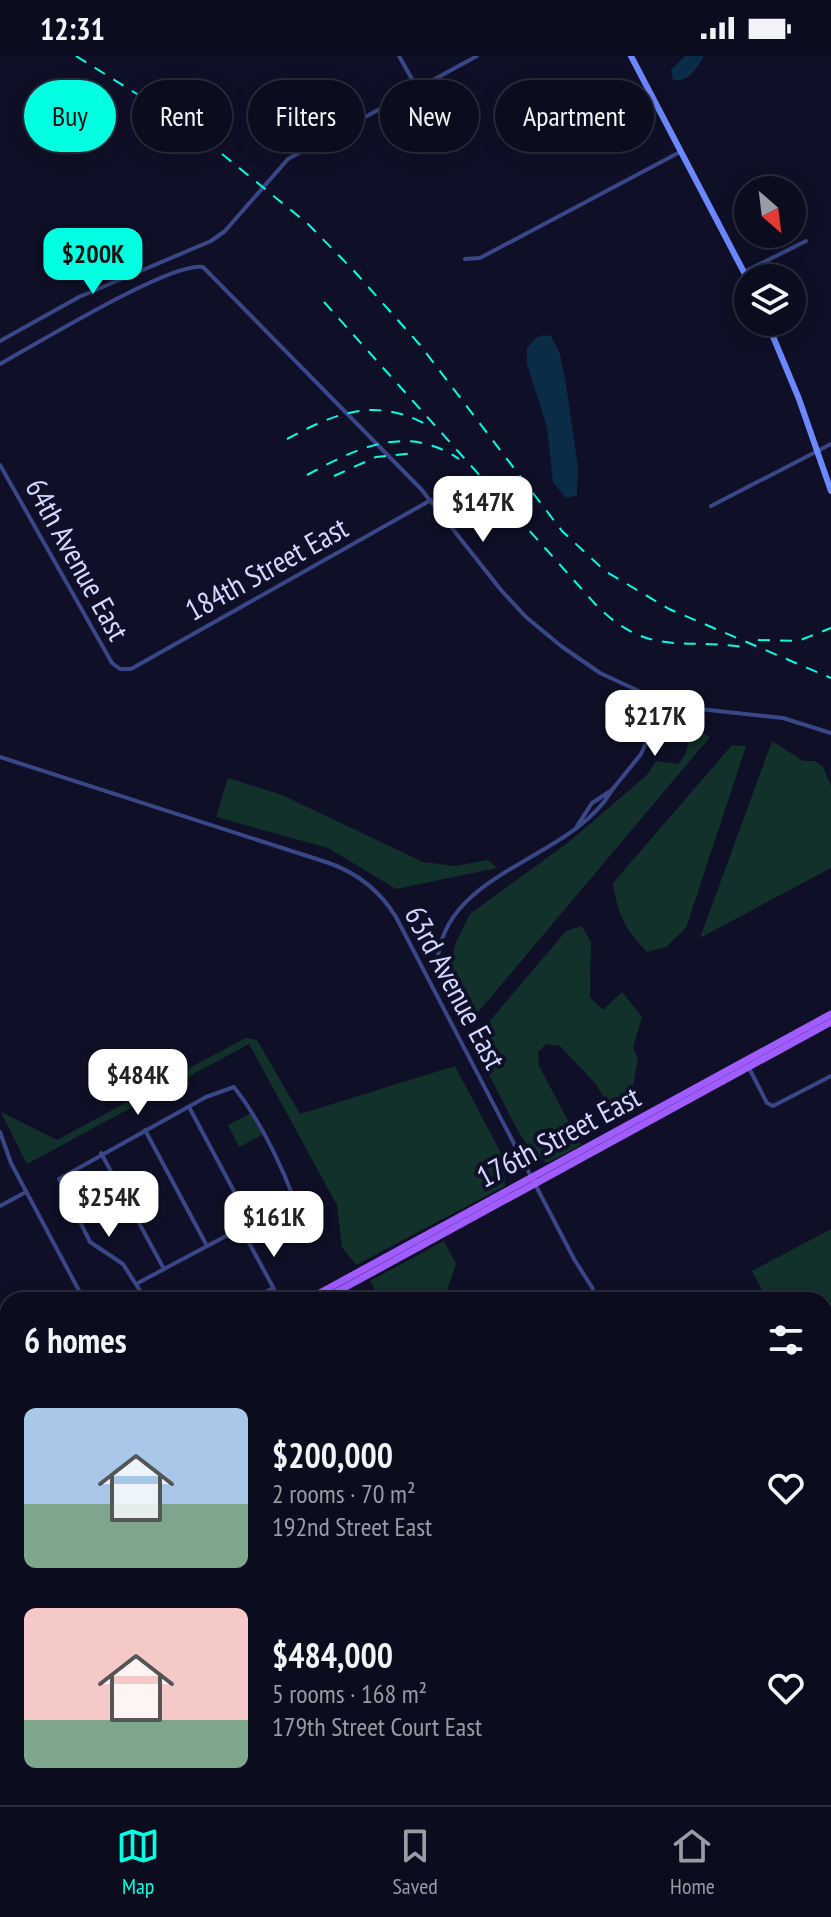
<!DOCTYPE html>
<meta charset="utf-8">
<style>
body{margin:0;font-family:"PT Sans Narrow",sans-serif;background:#191a2a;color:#f1f3f6;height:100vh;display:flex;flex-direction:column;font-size:30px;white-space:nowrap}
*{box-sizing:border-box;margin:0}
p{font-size:26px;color:#9a9ba4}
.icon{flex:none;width:44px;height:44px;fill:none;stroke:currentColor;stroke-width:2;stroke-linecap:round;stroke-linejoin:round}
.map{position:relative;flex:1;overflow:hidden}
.sheet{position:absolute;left:0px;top:1236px;width:832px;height:514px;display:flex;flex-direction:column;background:#0b0c1d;border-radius:24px 24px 0 0;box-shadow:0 4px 20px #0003,0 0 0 2px #2b2c3b}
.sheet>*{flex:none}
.top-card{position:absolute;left:24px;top:24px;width:784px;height:72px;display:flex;gap:16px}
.needle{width:52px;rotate:152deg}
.buttons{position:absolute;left:734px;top:120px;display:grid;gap:16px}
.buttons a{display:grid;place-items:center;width:72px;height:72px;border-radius:50%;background:#0b0c1d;box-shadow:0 4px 20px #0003,0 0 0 2px #2b2c3b;font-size:40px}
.price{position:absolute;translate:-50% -68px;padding:0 18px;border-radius:16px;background:#fff;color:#222;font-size:26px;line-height:52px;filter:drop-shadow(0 2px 4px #0008)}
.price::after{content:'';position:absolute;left:50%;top:48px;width:24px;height:18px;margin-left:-12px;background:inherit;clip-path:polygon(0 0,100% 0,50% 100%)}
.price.selected{background:#01ffe2;color:#111}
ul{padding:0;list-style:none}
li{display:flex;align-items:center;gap:24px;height:200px;padding:0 24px}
li span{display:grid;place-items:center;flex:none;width:224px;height:160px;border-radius:12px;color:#555}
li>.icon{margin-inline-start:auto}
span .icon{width:96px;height:96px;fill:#fffc;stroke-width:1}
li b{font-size:34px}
h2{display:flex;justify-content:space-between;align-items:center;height:96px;padding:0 24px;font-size:34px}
.pill{padding:0 28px;border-radius:36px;background:#0b0c1d;box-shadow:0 4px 20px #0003,0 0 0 2px #2b2c3b;font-size:28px;line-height:72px}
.pill.selected{background:#01ffe2;color:#111}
.status{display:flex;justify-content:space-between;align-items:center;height:56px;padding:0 40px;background:#0b0c1d;direction:ltr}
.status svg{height:22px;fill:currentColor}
.dock{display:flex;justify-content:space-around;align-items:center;height:112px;border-top:2px solid #2b2c3b;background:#0b0c1d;font-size:22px;color:#9a9ba4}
.dock a{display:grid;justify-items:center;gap:4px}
.dock .selected{color:#01ffe2}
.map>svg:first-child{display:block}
.green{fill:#12312a}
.water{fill:#0a2c46}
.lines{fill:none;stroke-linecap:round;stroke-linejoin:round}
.street{stroke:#3a4787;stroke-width:4}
.secondary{stroke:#6c88ff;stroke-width:6}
.primary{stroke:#a05cff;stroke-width:7}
.rail{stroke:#01ffe2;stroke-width:2;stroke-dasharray:12 10;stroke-linecap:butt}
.labels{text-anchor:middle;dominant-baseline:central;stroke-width:8;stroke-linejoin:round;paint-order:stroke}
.street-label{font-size:30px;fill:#d5d9ff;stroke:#0f1027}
</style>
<div class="status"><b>12:31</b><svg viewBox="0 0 49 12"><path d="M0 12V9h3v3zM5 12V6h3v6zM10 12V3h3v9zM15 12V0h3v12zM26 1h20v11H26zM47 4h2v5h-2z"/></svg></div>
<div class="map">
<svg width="831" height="1749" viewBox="0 0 831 1749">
<rect width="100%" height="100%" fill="#0f1027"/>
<g class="green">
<path d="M695,673L710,681L469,967L461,966L453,949L448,920L456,886L470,858L570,785L648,718L656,705L678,708C691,695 685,685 695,673Z"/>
<polygon points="772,685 803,705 815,705 823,711 831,730 831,812 700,882"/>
<path d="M732,689L746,690L686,872L666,891L647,896C626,874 617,858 613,827Z"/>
<polygon points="228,722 282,739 423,806 455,810 488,804 497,812 396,833 328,792 216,761"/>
<polygon points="582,870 591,886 590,941 603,954 622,936 642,961 633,991 638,1002 629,1053 617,1062 595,1027 560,990 546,988 538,996 539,1010 581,1089 547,1107 532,1096 519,1077 472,986 566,875"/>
<polygon points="245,982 257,984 300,1058 455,1010 503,1101 505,1130 356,1209 342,1191 337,1149 249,988 27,1108 1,1056 57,1084"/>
<polygon points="251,1057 262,1079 239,1091 228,1069"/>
<polygon points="831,1173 831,1310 824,1311 824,1244 767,1244 752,1215"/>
<polygon points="444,1185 456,1208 447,1234 428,1244 381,1244 370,1225"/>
<polygon points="831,1393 831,1507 824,1504 824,1396"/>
<polygon points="8,1418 8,1478 3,1471 0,1471 0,1422"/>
<polygon points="831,1651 831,1749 720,1749 726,1742 824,1742 824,1657"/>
<polygon points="432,1742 530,1742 525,1749 428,1749"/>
</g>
<g class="water">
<path d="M685,0H704C697,12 688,27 673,24L671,14Z"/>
<polygon points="543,279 551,280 560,298 566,329 578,411 577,439 566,442 553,426 547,371 527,308 527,292 536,282"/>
</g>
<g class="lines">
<g class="street">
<polyline points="399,0 417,32"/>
<polyline points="465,203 480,202 680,96"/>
<polyline points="744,216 806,185"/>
<polyline points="0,285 79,241 211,185 225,175 288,103 477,0"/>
<path d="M0,308C35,289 171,205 203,211L421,433L501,534L526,561L561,590L600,617L671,650L783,662L831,677"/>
<polyline points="0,409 112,607 120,613 131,613 431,444"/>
<polyline points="711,450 831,388"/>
<path d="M0,701L329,807C357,817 380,835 396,861L574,1203L593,1233"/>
<polyline points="612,734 641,698 664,648"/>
<path d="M437,912C439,814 571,806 612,734L592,747L577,770"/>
<polyline points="749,1012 767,1047 773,1050 831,1020"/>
<polyline points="189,1051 251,1167"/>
<polyline points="145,1074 207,1190"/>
<polyline points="0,1076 11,1107 84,1244"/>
<polyline points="101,1097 164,1213"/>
<polyline points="0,1150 26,1136"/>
<polyline points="241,1172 280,1244"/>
<path d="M136,1228L241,1172L293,1140C278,1102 259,1063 234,1031L206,1041L59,1123L90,1186L123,1208L146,1244"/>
<polyline points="340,1234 345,1244"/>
<polyline points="250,1244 273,1232"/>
<polyline points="0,1351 8,1366"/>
<polyline points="0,1371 8,1367"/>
<polyline points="0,1604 8,1619"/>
<polyline points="0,1633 8,1629"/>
<polyline points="0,1668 0,1670"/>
<polyline points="72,1742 76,1749"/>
<polyline points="219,1742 222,1749"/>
<polyline points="503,1742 507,1749"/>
<polyline points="174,1749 188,1742"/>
<polyline points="582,1749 595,1746"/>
</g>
<g class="secondary">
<polyline points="631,0 748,224"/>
<polyline points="767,266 799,343 831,435"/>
</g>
<g class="primary">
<polyline points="307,1244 831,958"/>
<polyline points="322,1244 831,966"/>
<polyline points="0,1406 8,1401"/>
<polyline points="0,1413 8,1409"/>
</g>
<g class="rail">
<polyline points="76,0 161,53 211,89 308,168 355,216 420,289 562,475 605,515 669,553 831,622"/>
<path d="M324,246L597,550C649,601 682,582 744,591"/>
<path d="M287,383C337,356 377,340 431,371"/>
<path d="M307,419C357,392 406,367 459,403"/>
<polyline points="334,420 376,401 415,397"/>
<polyline points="758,584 798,585 831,572"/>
</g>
</g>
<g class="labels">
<g class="street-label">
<text transform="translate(78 503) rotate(61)">64th Avenue East</text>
<text transform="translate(266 512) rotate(-29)">184th Street East</text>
<text transform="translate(456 931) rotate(62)">63rd Avenue East</text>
<text transform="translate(558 1080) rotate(-28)">176th Street East</text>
</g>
</g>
</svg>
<div class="buttons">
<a><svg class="needle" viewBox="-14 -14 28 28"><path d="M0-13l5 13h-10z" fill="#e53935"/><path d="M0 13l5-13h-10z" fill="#9a9ba4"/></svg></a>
<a><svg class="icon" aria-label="layers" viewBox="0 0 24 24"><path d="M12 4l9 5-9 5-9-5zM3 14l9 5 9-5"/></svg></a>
</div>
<b class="price selected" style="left:93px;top:240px">$200K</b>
<b class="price" style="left:483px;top:488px">$147K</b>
<b class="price" style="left:655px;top:702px">$217K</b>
<b class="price" style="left:138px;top:1061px">$484K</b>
<b class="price" style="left:109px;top:1183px">$254K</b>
<b class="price" style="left:274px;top:1203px">$161K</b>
<div class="top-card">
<a class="pill selected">Buy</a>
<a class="pill">Rent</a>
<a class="pill">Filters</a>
<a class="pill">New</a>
<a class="pill">Apartment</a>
</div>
<section class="sheet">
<h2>6 homes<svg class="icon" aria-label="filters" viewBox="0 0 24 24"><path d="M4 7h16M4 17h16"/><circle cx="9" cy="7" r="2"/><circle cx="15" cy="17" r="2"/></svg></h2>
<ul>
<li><span style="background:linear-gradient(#a9c7e8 60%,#7fa58c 0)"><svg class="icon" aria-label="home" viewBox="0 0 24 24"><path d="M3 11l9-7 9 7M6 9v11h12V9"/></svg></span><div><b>$200,000</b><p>2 rooms · 70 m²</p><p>192nd Street East</p></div><svg class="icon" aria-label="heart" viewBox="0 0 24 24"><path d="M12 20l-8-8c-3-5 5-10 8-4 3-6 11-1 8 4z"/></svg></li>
<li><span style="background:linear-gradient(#f6c9c9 70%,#7fa58c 0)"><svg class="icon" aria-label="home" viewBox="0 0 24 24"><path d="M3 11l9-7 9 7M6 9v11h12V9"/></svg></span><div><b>$484,000</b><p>5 rooms · 168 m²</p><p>179th Street Court East</p></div><svg class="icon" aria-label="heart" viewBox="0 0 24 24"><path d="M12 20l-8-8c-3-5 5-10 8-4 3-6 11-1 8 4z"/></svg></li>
</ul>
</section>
</div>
<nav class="dock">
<a class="selected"><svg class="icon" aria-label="map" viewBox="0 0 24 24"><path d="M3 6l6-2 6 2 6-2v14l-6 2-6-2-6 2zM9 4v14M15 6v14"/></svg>Map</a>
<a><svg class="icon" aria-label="saved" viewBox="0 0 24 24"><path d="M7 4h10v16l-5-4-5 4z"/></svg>Saved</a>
<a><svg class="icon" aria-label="home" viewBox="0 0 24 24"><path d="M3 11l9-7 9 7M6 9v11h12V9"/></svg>Home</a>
</nav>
